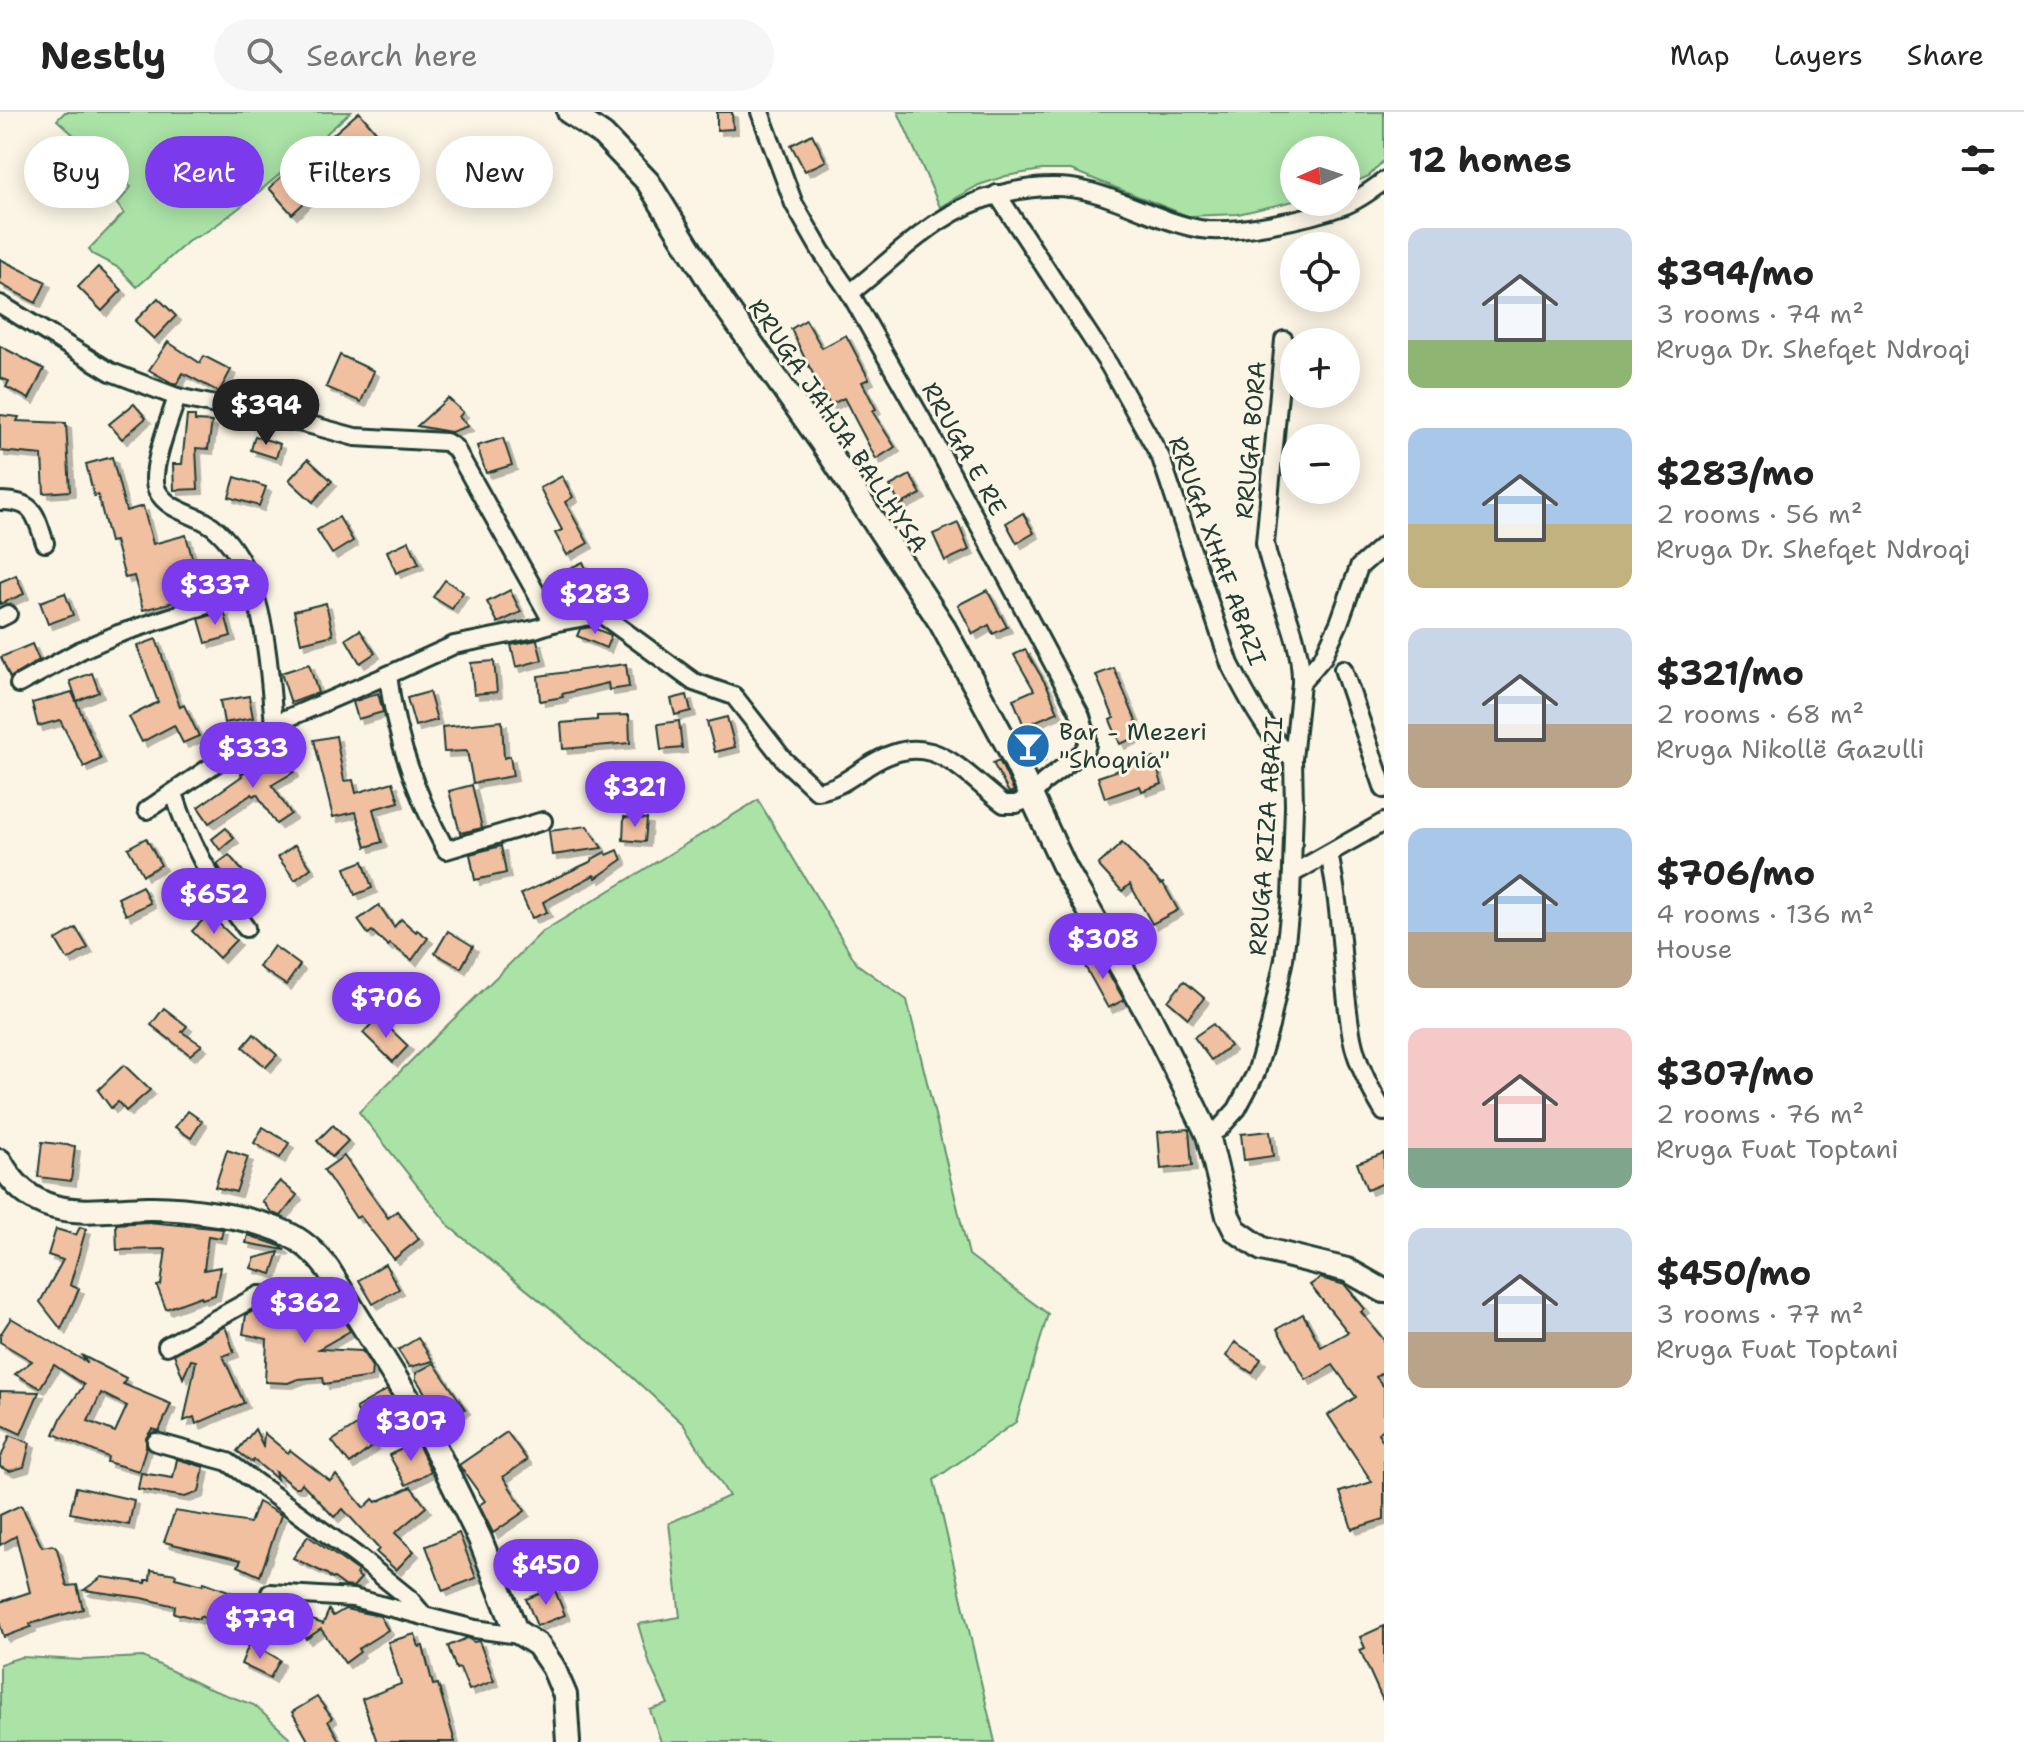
<!DOCTYPE html>
<meta charset="utf-8">
<style>
body{margin:0;font-family:"Shantell Sans",sans-serif;background:#f6f6f6;color:#222;height:100vh;display:flex;flex-direction:column;font-size:30px;white-space:nowrap}
*{box-sizing:border-box;margin:0}
p{font-size:26px;color:#767676}
.icon{flex:none;width:44px;height:44px;fill:none;stroke:currentColor;stroke-width:2;stroke-linecap:round;stroke-linejoin:round}
.map{position:relative;flex:1;overflow:hidden}
.side{display:flex;flex-direction:column;background:#fff;width:640px}
.side>*{flex:none}
.top-card{position:absolute;left:24px;top:24px;width:760px;height:72px;display:flex;gap:16px}
.needle{width:52px;rotate:267deg}
.buttons{position:absolute;left:1280px;top:24px;display:grid;gap:16px}
.buttons a{display:grid;place-items:center;width:80px;height:80px;border-radius:50%;background:#fff;box-shadow:0 4px 20px #0003;font-size:40px}
.price{position:absolute;translate:-50% -68px;padding:0 18px;border-radius:28px;background:#7c3aed;color:#fff;font-size:26px;line-height:52px;filter:drop-shadow(0 2px 4px #0008)}
.price::after{content:'';position:absolute;left:50%;top:48px;width:24px;height:18px;margin-left:-12px;background:inherit;clip-path:polygon(0 0,100% 0,50% 100%)}
.price.on{background:#222;color:#fff}
ul{padding:0;list-style:none}
li{display:flex;align-items:center;gap:24px;height:200px;padding:0 24px}
li span{display:grid;place-items:center;flex:none;width:224px;height:160px;border-radius:16px;color:#555}
li>.icon{margin-inline-start:auto}
span .icon{width:96px;height:96px;fill:#fffc;stroke-width:1}
li b{font-size:34px}
h2{display:flex;justify-content:space-between;align-items:center;height:96px;padding:0 24px;font-size:34px}
.tag{padding:0 28px;border-radius:36px;background:#fff;box-shadow:0 4px 20px #0003;font-size:28px;line-height:72px}
.tag.on{background:#7c3aed;color:#fff}
header{display:flex;align-items:center;gap:48px;box-sizing:border-box;height:112px;padding:0 40px;background:#fff;border-bottom:2px solid #e0e0e0}
header strong{font-size:38px}
nav{display:flex;gap:44px;margin-inline-start:auto;font-size:28px}
.search{width:560px;height:72px;background:#f6f6f6;display:flex;align-items:center;gap:20px;box-sizing:border-box;padding:0 28px;border-radius:44px;color:#767676;font-size:30px}
main{display:flex;flex:1;min-height:0}
.map>svg:first-child{display:block}
.green{fill:#abe3a7;stroke:#65906e;stroke-width:2}
.building{fill:#f1c0a1;stroke:#1f3d34;stroke-width:2;fill-rule:evenodd;filter:url(#shadow)}
.lines{fill:none;stroke-linecap:round;stroke-linejoin:round}
.street-casing{stroke:#1f3d34;stroke-width:22}
.secondary-casing{stroke:#1f3d34;stroke-width:28}
.street{stroke:#fcf5e5;stroke-width:16}
.secondary{stroke:#fcf5e5;stroke-width:22}
.labels{text-anchor:middle;dominant-baseline:central;stroke-width:6;stroke-linejoin:round;paint-order:stroke}
.street-label{font-size:24px;fill:#1f3d34;stroke:#fcf5e5}
.poi-label{font-size:24px;fill:#1f3d34;stroke:#fcf5e5;text-anchor:start}
</style>
<header>
<strong>Nestly</strong>
<div class="search"><svg class="icon" aria-label="search" viewBox="0 0 24 24"><circle cx="10" cy="10" r="6"/><path d="M15 15l6 6"/></svg>Search here</div>
<nav><a>Map</a><a>Layers</a><a>Share</a></nav>
</header>
<main>
<div class="map">
<svg width="1384" height="1630" viewBox="0 0 1384 1630">
<defs>
<filter id="shadow"><feDropShadow dx="5" dy="5" stdDeviation="0" flood-color="#0004"/></filter>
</defs>
<rect width="100%" height="100%" fill="#fcf5e5"/>
<filter id="ink" filterUnits="userSpaceOnUse"><feTurbulence type="fractalNoise" baseFrequency=".0125" numOctaves="2"/><feDisplacementMap in="SourceGraphic" scale="16" xChannelSelector="R" yChannelSelector="G"/><feConvolveMatrix kernelMatrix="1 2 1 2 8 2 1 2 1" color-interpolation-filters="sRGB"/></filter>
<g filter="url(#ink)">
<g class="green">
<path d="M65,0H351C326,21 213,125 192,126L137,175L119,156L92,142L89,137L124,101L117,92L131,75L57,8Z"/>
<polygon points="898,0 1384,0 1384,48 1369,64 1346,74 1346,38 1294,38 1294,89 1238,102 1188,104 1071,58 1042,58 1006,64 979,73 940,95"/>
<polygon points="758,688 857,852 907,888 969,1143 1048,1202 1016,1310 934,1368 995,1630 661,1630 650,1598 668,1592 650,1553 638,1512 680,1505 669,1411 729,1384 683,1312 618,1252 451,1116 359,1000 542,820"/>
<polygon points="21,1545 83,1548 143,1545 207,1576 254,1593 289,1625 290,1630 0,1630 0,1552"/>
</g>
<g class="building">
<polygon points="359,0 388,34 351,67 321,33"/>
<polygon points="717,0 732,0 733,17 717,18"/>
<polygon points="812,22 826,49 805,59 791,33"/>
<polygon points="296,51 319,77 292,102 269,76"/>
<polygon points="0,147 46,170 36,191 0,172"/>
<polygon points="98,155 122,178 102,199 78,175"/>
<polygon points="158,186 176,204 154,227 135,209"/>
<polygon points="806,208 822,236 846,223 869,267 862,270 876,297 872,299 895,335 876,347 844,286 830,293 804,245 791,217"/>
<polygon points="168,230 200,251 204,244 231,258 219,280 183,261 176,273 149,258"/>
<polygon points="0,234 44,257 29,287 6,275 9,269 0,266"/>
<polygon points="340,243 374,259 361,290 326,275"/>
<polygon points="448,286 463,300 459,305 468,314 451,320 417,314"/>
<polygon points="134,292 146,306 122,327 109,312"/>
<polygon points="0,303 19,305 17,309 66,311 70,379 44,381 42,343 0,339"/>
<polygon points="187,304 195,304 195,309 212,310 208,337 196,336 198,377 174,378 173,352 182,352"/>
<polygon points="255,324 280,332 276,346 251,338"/>
<polygon points="503,326 512,353 486,361 477,334"/>
<polygon points="112,345 126,399 143,394 153,432 186,423 197,464 202,462 208,481 143,498 134,464 125,466 115,429 110,430 98,383 94,384 86,352"/>
<polygon points="308,347 332,369 313,390 289,368"/>
<polygon points="910,363 921,382 900,393 890,374"/>
<polygon points="562,364 573,385 565,390 588,431 567,443 555,421 562,418 540,376"/>
<polygon points="235,365 266,375 259,394 229,385"/>
<polygon points="1023,401 1034,421 1017,431 1006,411"/>
<polygon points="339,405 353,429 332,442 317,418"/>
<polygon points="958,411 969,438 945,449 933,422"/>
<polygon points="409,429 419,452 396,461 387,439"/>
<polygon points="583,450 596,477 570,489 557,462"/>
<polygon points="16,463 24,482 0,492 0,470"/>
<polygon points="445,468 463,480 452,497 433,485"/>
<polygon points="510,478 521,500 498,511 487,490"/>
<polygon points="987,478 1007,515 993,522 989,513 973,522 958,493"/>
<polygon points="65,481 73,503 48,512 40,490"/>
<polygon points="326,491 333,523 301,531 294,499"/>
<polygon points="224,499 231,524 206,531 199,507"/>
<polygon points="591,515 611,523 606,536 577,524 580,517"/>
<polygon points="360,518 375,541 360,551 346,527"/>
<polygon points="156,527 180,595 184,593 199,624 183,631 174,613 142,630 129,605 158,590 137,534"/>
<polygon points="537,528 542,548 516,555 511,533"/>
<polygon points="32,532 39,548 10,566 1,545"/>
<polygon points="1025,537 1048,576 1058,600 1024,614 1013,587 1034,578 1014,543"/>
<polygon points="494,549 497,580 474,582 471,551"/>
<polygon points="309,552 318,581 291,591 281,561"/>
<polygon points="626,552 629,575 609,578 608,571 562,582 563,585 540,589 538,564"/>
<polygon points="1114,556 1142,623 1120,632 1110,608 1114,606 1096,563"/>
<polygon points="92,561 99,580 77,589 70,569"/>
<polygon points="72,580 101,647 84,655 60,608 38,614 32,591"/>
<polygon points="429,580 437,608 415,614 407,586"/>
<polygon points="378,581 383,600 358,607 353,590"/>
<polygon points="687,583 691,599 675,603 671,587"/>
<polygon points="249,584 253,606 224,611 220,589"/>
<polygon points="629,603 630,631 563,637 561,611 597,608 597,604"/>
<polygon points="727,605 735,635 715,640 707,610"/>
<polygon points="502,609 504,646 510,644 513,664 473,671 467,639 444,640 442,615"/>
<polygon points="679,609 682,636 661,638 658,612"/>
<polygon points="1029,619 1041,644 1031,649 1018,624"/>
<polygon points="336,624 344,669 353,668 356,681 393,670 399,690 373,697 382,730 366,735 356,700 333,705 314,628"/>
<polygon points="282,638 294,660 272,673 291,702 276,712 257,682 253,684 252,682 209,711 198,695 242,664 241,662"/>
<polygon points="1154,646 1162,672 1142,679 1140,674 1105,686 1098,665"/>
<polygon points="999,648 1014,679 1009,681 993,651"/>
<polygon points="472,673 482,716 460,721 449,679"/>
<polygon points="624,705 647,707 645,730 623,728"/>
<polygon points="587,714 602,736 552,743 549,719"/>
<polygon points="226,716 234,726 220,738 212,727"/>
<polygon points="146,726 161,753 143,763 128,736"/>
<polygon points="1122,731 1161,772 1163,771 1178,798 1152,812 1130,772 1122,779 1098,753"/>
<polygon points="295,733 311,756 295,768 278,745"/>
<polygon points="501,734 506,761 475,768 470,742"/>
<polygon points="618,738 622,748 596,766 594,763 543,790 547,800 532,806 521,782 592,749 592,747 605,740 607,743"/>
<polygon points="229,743 244,761 230,772 217,752"/>
<polygon points="363,749 372,776 355,783 345,756"/>
<polygon points="142,774 150,791 126,803 118,786"/>
<polygon points="379,793 394,815 401,807 416,820 417,818 428,826 412,848 390,832 388,834 372,819 368,822 358,808"/>
<polygon points="209,802 236,828 219,846 192,819"/>
<polygon points="76,816 88,836 68,848 56,828"/>
<polygon points="448,819 473,834 461,856 435,841"/>
<polygon points="274,834 300,853 286,873 259,855"/>
<polygon points="1097,841 1124,888 1108,896 1082,849"/>
<polygon points="1184,869 1204,886 1188,906 1168,889"/>
<polygon points="164,896 187,914 182,920 202,933 190,943 151,913"/>
<polygon points="378,905 408,934 393,950 363,921"/>
<polygon points="1213,912 1230,934 1211,948 1194,925"/>
<polygon points="254,922 277,943 266,955 243,935"/>
<polygon points="124,953 150,978 126,999 118,990 111,996 98,978"/>
<polygon points="188,999 202,1009 191,1026 175,1015"/>
<polygon points="333,1013 348,1029 332,1045 317,1029"/>
<polygon points="263,1015 289,1031 280,1046 254,1031"/>
<polygon points="1189,1017 1192,1054 1161,1057 1158,1020"/>
<polygon points="1270,1019 1273,1044 1244,1048 1241,1022"/>
<polygon points="42,1030 75,1034 71,1069 38,1065"/>
<polygon points="227,1038 248,1045 236,1080 215,1075"/>
<polygon points="1384,1041 1384,1071 1367,1078 1357,1051"/>
<polygon points="344,1044 388,1106 397,1099 419,1127 394,1147 360,1104 356,1106 324,1058"/>
<polygon points="280,1069 297,1083 281,1104 272,1101 262,1089"/>
<polygon points="148,1110 223,1117 221,1126 208,1124 204,1158 220,1155 215,1183 202,1187 201,1184 166,1197 157,1174 161,1173 166,1137 117,1138 116,1112"/>
<polygon points="80,1115 86,1117 70,1173 79,1177 61,1217 40,1190 63,1148 48,1143 56,1117 76,1123"/>
<polygon points="248,1123 280,1134 285,1138 246,1131"/>
<polygon points="279,1140 272,1162 251,1156 255,1146"/>
<polygon points="385,1152 399,1177 373,1192 359,1168"/>
<polygon points="1320,1166 1345,1173 1365,1197 1361,1200 1384,1228 1384,1259 1376,1265 1384,1275 1384,1317 1378,1321 1384,1331 1384,1407 1352,1417 1340,1380 1372,1370 1328,1303 1356,1285 1333,1253 1306,1268 1277,1217 1303,1202 1321,1235 1348,1220 1310,1173"/>
<polygon points="262,1194 322,1199 336,1196 350,1219 319,1237 362,1239 372,1255 371,1265 324,1272 323,1265 298,1267 288,1271 265,1270 267,1227 243,1222 246,1203"/>
<path d="M11,1206L88,1251L81,1243L126,1266L123,1272L171,1292L159,1319L152,1317L146,1326V1335L139,1359L107,1350L108,1345L54,1322L62,1304L84,1273L54,1253L40,1276L15,1262L32,1249L0,1230V1223ZM101,1281L127,1294L115,1320L88,1309Z"/>
<polygon points="225,1214 234,1240 223,1244 244,1291 196,1312 194,1305 184,1309 196,1249 191,1248 183,1266 174,1242"/>
<polygon points="418,1226 433,1249 409,1255 398,1238"/>
<polygon points="1235,1230 1261,1247 1252,1261 1226,1244"/>
<polygon points="434,1251 465,1297 439,1312 427,1290 430,1289 416,1267 416,1261"/>
<polygon points="387,1278 401,1301 364,1322 374,1333 350,1352 332,1329 363,1309 356,1296"/>
<polygon points="0,1279 39,1280 21,1322 0,1312"/>
<polygon points="255,1317 263,1334 264,1321 288,1341 290,1338 330,1369 336,1363 364,1396 373,1387 376,1390 411,1375 426,1395 395,1421 414,1439 396,1458 376,1440 379,1437 343,1397 334,1405 302,1371 299,1375 294,1375 275,1360 277,1367 254,1348 252,1350 237,1339"/>
<polygon points="507,1320 527,1348 503,1365 525,1399 493,1421 479,1393 485,1389 459,1353"/>
<polygon points="10,1323 30,1331 24,1355 10,1359 0,1355 0,1348"/>
<polygon points="417,1330 431,1359 406,1373 389,1343"/>
<polygon points="177,1347 204,1355 199,1380 185,1385 138,1377 141,1361 173,1366"/>
<polygon points="76,1375 134,1388 129,1413 70,1401"/>
<polygon points="258,1390 281,1403 260,1464 238,1454 241,1448 164,1430 175,1399 250,1411"/>
<polygon points="21,1393 42,1435 53,1433 57,1437 67,1474 77,1473 83,1497 30,1512 31,1515 4,1525 0,1513 0,1490 30,1480 16,1424 0,1433 0,1403"/>
<polygon points="459,1421 476,1466 443,1479 426,1434"/>
<polygon points="308,1424 358,1459 356,1462 361,1466 353,1475 345,1474 334,1466 332,1467 327,1462 293,1446"/>
<polygon points="151,1458 176,1462 175,1466 203,1473 204,1470 234,1481 233,1483 246,1489 237,1519 200,1504 199,1507 174,1501 175,1494 142,1486 84,1478 102,1465 146,1471 146,1468 150,1468"/>
<polygon points="554,1476 565,1503 537,1514 526,1487"/>
<polygon points="345,1497 380,1504 388,1518 358,1537 360,1540 345,1551 321,1517 306,1527 290,1500 323,1512 329,1498 333,1504"/>
<polygon points="1384,1514 1384,1591 1360,1538 1365,1536 1360,1525"/>
<polygon points="415,1522 419,1535 423,1534 433,1573 438,1572 455,1630 377,1630 362,1587 401,1572 388,1530"/>
<polygon points="467,1526 474,1530 479,1529 494,1569 469,1578 460,1556 456,1557 448,1534"/>
<polygon points="250,1530 280,1548 270,1566 241,1552"/>
<polygon points="317,1585 332,1606 328,1609 340,1630 309,1630 292,1600"/>
</g>
<g class="lines">
<g class="street-casing">
<g id="street">
<path d="M997,82L1109,253L1161,346L1230,552C1246,583 1267,624 1293,647"/>
<path d="M850,181C898,144 939,96 1001,82C1029,75 1062,72 1091,80C1128,90 1162,110 1200,117C1233,123 1310,106 1343,94C1357,89 1372,78 1384,69"/>
<path d="M0,192L111,260L177,285L307,312L355,325L446,330L455,336L553,511L601,502L694,570L734,584L784,648L817,679C837,677 851,665 868,654C930,614 956,655 1004,692H1016L1028,687L1044,670L1083,640L1087,633V624L1081,604L933,327L850,181L821,139L794,92L760,0"/>
<path d="M1284,228L1265,431C1274,478 1302,523 1301,571"/>
<path d="M0,389C35,389 35,402 45,431"/>
<polyline points="0,506 8,502"/>
<polyline points="1343,557 1384,677"/>
<polyline points="19,572 81,538 118,522 253,478"/>
<polyline points="274,612 388,563"/>
<path d="M174,681C189,731 214,774 246,816"/>
<path d="M147,698L274,612C268,550 266,463 217,418C201,402 168,401 157,378C148,360 171,305 177,285"/>
<path d="M543,709L446,738C416,683 395,625 388,563L454,533L535,517L553,511"/>
<path d="M1329,742C1343,805 1341,865 1352,926C1357,952 1370,977 1384,1000"/>
<polyline points="1292,762 1384,710"/>
<polyline points="1208,1023 1219,1017 1237,997 1256,961 1270,914 1284,847 1291,787 1294,694 1293,647 1301,571 1323,545 1339,511 1359,455 1384,433"/>
<polyline points="167,1234 259,1183 321,1186 345,1184"/>
<polyline points="156,1330 228,1350 357,1444 410,1487 424,1504"/>
<polyline points="270,1481 353,1486 475,1517 519,1523"/>
</g>
</g>
<g class="secondary-casing">
<g id="secondary">
<polyline points="569,0 603,23 648,70 723,191 827,338 941,511 1010,638 1065,756 1149,904 1192,990 1208,1023 1228,1104 1235,1118 1262,1137 1347,1158 1384,1179"/>
<path d="M0,1049C34,1112 86,1098 147,1096C183,1095 253,1105 286,1121C303,1129 317,1142 328,1157L422,1309L480,1427L516,1519L538,1533L553,1555L565,1583L568,1630"/>
</g>
</g>
<use href="#street" class="street"/>
<use href="#secondary" class="secondary"/>
</g>
</g>
<defs>
<g id="bar-disc" transform="scale(2.3)"><circle r="9.5" fill="#1f6fb2" stroke="#fcf5e5"/><path d="M-6-5H6L.8 .8V4.5H3.5V6h-7V4.5H-.8V.8Z" fill="#fff"/></g>
</defs>
<g fill-rule="evenodd">
<use href="#bar-disc" x="1028" y="634"/>
</g>
<g class="labels">
<g class="street-label">
<text transform="translate(838 314) rotate(56)">RRUGA JAHJA BALLHYSA</text>
<text transform="translate(1251 328) rotate(-85)">RRUGA BORA</text>
<text transform="translate(964 337) rotate(61)">RRUGA E RE</text>
<text transform="translate(1217 439) rotate(70)">RRUGA XHAF ABAZI</text>
<text transform="translate(1266 724) rotate(-86)">RRUGA RIZA ABAZI</text>
</g>
<g class="poi-label">
<text x="1059" y="620">Bar - Mezeri<tspan x="1059" dy="28">"Shoqnia"</tspan></text>
</g>
</g>
</svg>
<div class="buttons">
<a><svg class="needle" viewBox="-14 -14 28 28"><path d="M0-13l5 13h-10z" fill="#e53935"/><path d="M0 13l5-13h-10z" fill="#767676"/></svg></a>
<a><svg class="icon" aria-label="locate" viewBox="0 0 24 24"><circle cx="12" cy="12" r="6"/><path d="M12 2v4M12 18v4M2 12h4M18 12h4"/></svg></a>
<a>+</a>
<a>−</a>
</div>
<b class="price on" style="left:266px;top:335px">$394</b>
<b class="price" style="left:215px;top:515px">$337</b>
<b class="price" style="left:595px;top:524px">$283</b>
<b class="price" style="left:253px;top:678px">$333</b>
<b class="price" style="left:635px;top:717px">$321</b>
<b class="price" style="left:214px;top:824px">$652</b>
<b class="price" style="left:1103px;top:869px">$308</b>
<b class="price" style="left:386px;top:928px">$706</b>
<b class="price" style="left:305px;top:1233px">$362</b>
<b class="price" style="left:411px;top:1351px">$307</b>
<b class="price" style="left:546px;top:1495px">$450</b>
<b class="price" style="left:260px;top:1549px">$779</b>
<div class="top-card">
<a class="tag">Buy</a>
<a class="tag on">Rent</a>
<a class="tag">Filters</a>
<a class="tag">New</a>
</div>
</div>
<section class="side">
<h2>12 homes<svg class="icon" aria-label="filters" viewBox="0 0 24 24"><path d="M4 7h16M4 17h16"/><circle cx="9" cy="7" r="2"/><circle cx="15" cy="17" r="2"/></svg></h2>
<ul>
<li><span style="background:linear-gradient(#c9d6e8 70%,#8fb573 0)"><svg class="icon" aria-label="home" viewBox="0 0 24 24"><path d="M3 11l9-7 9 7M6 9v11h12V9"/></svg></span><div><b>$394/mo</b><p>3 rooms · 74 m²</p><p>Rruga Dr. Shefqet Ndroqi</p></div></li>
<li><span style="background:linear-gradient(#a9c7e8 60%,#c2b280 0)"><svg class="icon" aria-label="home" viewBox="0 0 24 24"><path d="M3 11l9-7 9 7M6 9v11h12V9"/></svg></span><div><b>$283/mo</b><p>2 rooms · 56 m²</p><p>Rruga Dr. Shefqet Ndroqi</p></div></li>
<li><span style="background:linear-gradient(#c9d6e8 60%,#b9a48a 0)"><svg class="icon" aria-label="home" viewBox="0 0 24 24"><path d="M3 11l9-7 9 7M6 9v11h12V9"/></svg></span><div><b>$321/mo</b><p>2 rooms · 68 m²</p><p>Rruga Nikollë Gazulli</p></div></li>
<li><span style="background:linear-gradient(#a9c7e8 65%,#b9a48a 0)"><svg class="icon" aria-label="home" viewBox="0 0 24 24"><path d="M3 11l9-7 9 7M6 9v11h12V9"/></svg></span><div><b>$706/mo</b><p>4 rooms · 136 m²</p><p>House</p></div></li>
<li><span style="background:linear-gradient(#f6c9c9 75%,#7fa58c 0)"><svg class="icon" aria-label="home" viewBox="0 0 24 24"><path d="M3 11l9-7 9 7M6 9v11h12V9"/></svg></span><div><b>$307/mo</b><p>2 rooms · 76 m²</p><p>Rruga Fuat Toptani</p></div></li>
<li><span style="background:linear-gradient(#c9d6e8 65%,#b9a48a 0)"><svg class="icon" aria-label="home" viewBox="0 0 24 24"><path d="M3 11l9-7 9 7M6 9v11h12V9"/></svg></span><div><b>$450/mo</b><p>3 rooms · 77 m²</p><p>Rruga Fuat Toptani</p></div></li>
</ul>
</section>
</main>
